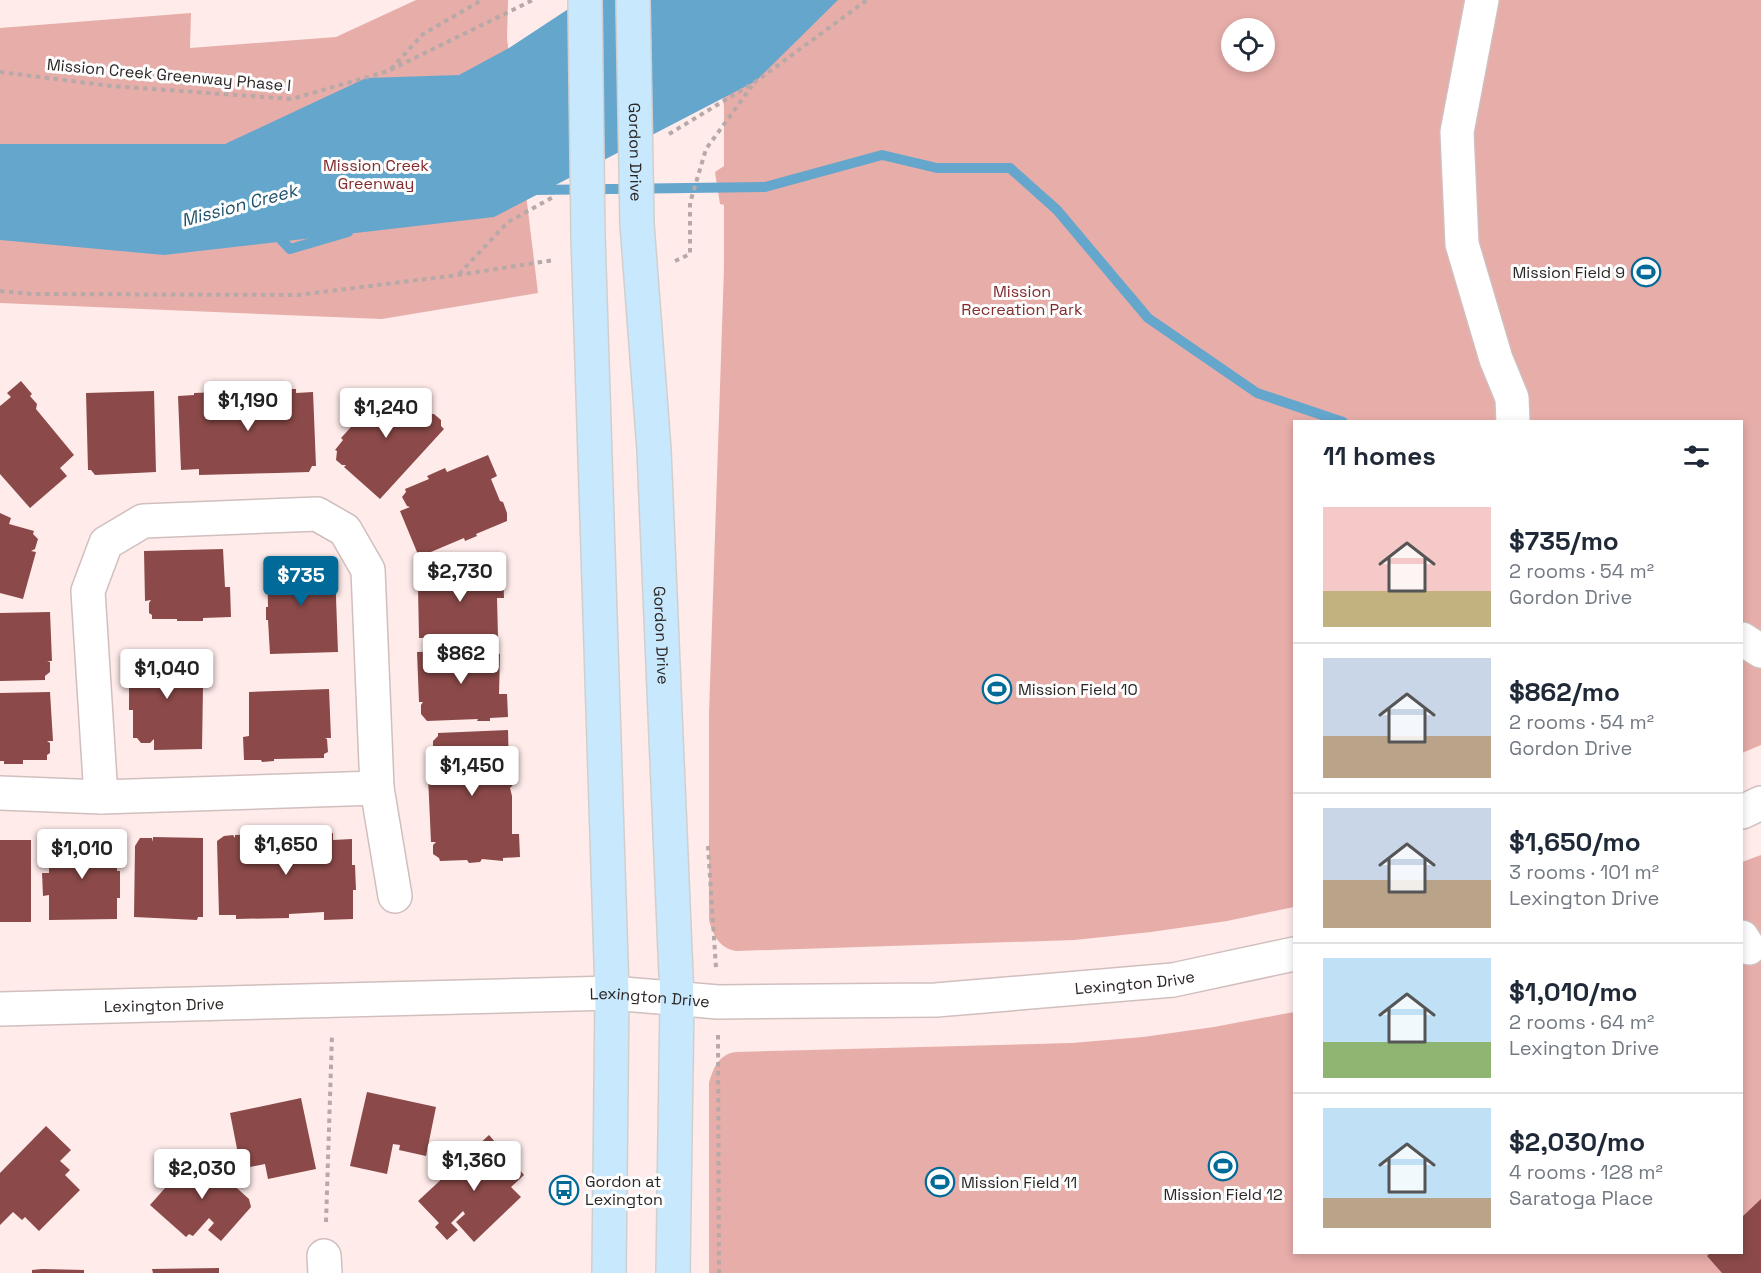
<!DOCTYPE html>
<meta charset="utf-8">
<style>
body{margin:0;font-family:"Space Grotesk",sans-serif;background:#f6f6f7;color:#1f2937;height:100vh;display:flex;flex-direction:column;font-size:22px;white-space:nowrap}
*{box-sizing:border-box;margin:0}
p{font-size:20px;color:#747a83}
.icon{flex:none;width:33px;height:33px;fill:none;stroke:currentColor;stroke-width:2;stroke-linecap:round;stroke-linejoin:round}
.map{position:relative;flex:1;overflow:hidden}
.panel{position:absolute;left:1293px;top:420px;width:450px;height:834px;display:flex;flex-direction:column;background:#fff;border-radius:0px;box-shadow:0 3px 9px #0003}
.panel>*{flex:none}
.controls{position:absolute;left:1221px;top:18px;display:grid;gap:12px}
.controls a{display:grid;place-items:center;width:54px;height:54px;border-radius:50%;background:#fff;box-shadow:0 3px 9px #0003;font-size:30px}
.price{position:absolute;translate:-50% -51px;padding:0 14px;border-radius:6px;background:#fff;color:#222;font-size:20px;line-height:39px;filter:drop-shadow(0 2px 3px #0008)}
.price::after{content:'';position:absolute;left:50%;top:36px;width:18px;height:14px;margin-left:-9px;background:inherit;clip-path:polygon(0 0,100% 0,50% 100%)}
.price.active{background:#026a98;color:#fff}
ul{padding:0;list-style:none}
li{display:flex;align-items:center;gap:18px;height:150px;padding:0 30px}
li+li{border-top:2px solid #e0e1e3}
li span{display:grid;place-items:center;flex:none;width:168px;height:120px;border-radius:0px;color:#555}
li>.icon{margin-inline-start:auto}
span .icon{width:72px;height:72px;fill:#fffc;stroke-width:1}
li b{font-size:26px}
h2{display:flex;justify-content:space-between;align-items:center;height:72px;padding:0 30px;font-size:26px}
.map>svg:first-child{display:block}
.green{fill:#e7ada9;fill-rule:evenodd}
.water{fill:#65a6cd}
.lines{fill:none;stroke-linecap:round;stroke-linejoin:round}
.stream{stroke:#65a6cd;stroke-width:10}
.building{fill:#8b4a49}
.minor-casing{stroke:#d1bfbe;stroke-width:36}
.major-casing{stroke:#d0cfcf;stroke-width:36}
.path{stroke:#b7a9a8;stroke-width:4;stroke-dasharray:4.5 4.5;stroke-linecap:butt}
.minor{stroke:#fff;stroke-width:33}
.major{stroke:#c8e8fd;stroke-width:33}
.major-bridge-casing{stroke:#d0cfcf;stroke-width:36;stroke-linecap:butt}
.major-bridge{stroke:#c8e8fd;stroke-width:33}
.labels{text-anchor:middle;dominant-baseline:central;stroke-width:6;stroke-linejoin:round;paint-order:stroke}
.street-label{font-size:16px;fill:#2b2524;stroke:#fdfdfd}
.park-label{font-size:16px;fill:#812b2d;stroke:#fdfdfd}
.poi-label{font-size:16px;fill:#2b2524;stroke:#fdfdfd;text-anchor:start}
.water-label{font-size:18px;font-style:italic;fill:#1f516d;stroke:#fdfdfd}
</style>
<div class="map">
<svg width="1761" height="1273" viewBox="0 0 1761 1273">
<rect width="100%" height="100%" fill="#feebea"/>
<g class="green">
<polygon points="416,0 508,0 507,38 538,293 382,319 0,303 0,28 191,13 190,48 336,37"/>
<path d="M717,0H1761V745L1742,753V422H1294V907L1227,921L1151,932L1074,940L736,951C719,948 713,935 709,920V714L724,268V205L720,204L715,172L724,166V109ZM1232,28H1264V62H1232Z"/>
<path d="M1761,855V1273H709V1083C713,1069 718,1055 735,1052L1072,1043L1143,1037L1214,1027L1294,1012V1252H1742V862Z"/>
</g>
<polygon class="water" points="582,0 838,0 756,81 494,217 164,255 0,240 0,144 225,144 366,78 459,75 509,48"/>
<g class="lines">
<g class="stream">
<polyline points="535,190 765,187 882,155 937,168 1010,168 1057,210 1148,318 1257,393 1343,422"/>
<polyline points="274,232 290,249 348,232"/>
</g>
</g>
<g class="building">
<polygon points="21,381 32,394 30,396 37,404 36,409 74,455 60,468 67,476 30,508 0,474 0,406 11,397 7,393"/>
<polygon points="247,389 296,389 296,393 313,392 316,466 312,466 309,472 277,473 199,475 199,469 181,470 178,396 194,395 194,393 247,391"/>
<polygon points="401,390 428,414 434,414 441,420 441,426 444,429 380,499 344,467 346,465 342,465 336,460 337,451 335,450 343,440 341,438 361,416 352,407 364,394 391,393 395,397"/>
<polygon points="154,391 156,472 95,475 91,470 88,470 86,393"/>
<polygon points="488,455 497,476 491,479 500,501 503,502 507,513 507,521 476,534 477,536 465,541 464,538 419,557 400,511 410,507 407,506 402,497 406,492 405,489 429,479 427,476 445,468 447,472"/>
<polygon points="0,513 11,518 9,524 34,531 33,534 38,539 35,549 31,551 36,552 23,599 0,593"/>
<polygon points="223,549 225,587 230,587 231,617 203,618 203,621 177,621 177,619 152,619 152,615 149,613 149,603 151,600 145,601 144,551"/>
<polygon points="316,558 317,569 318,567 328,567 331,570 335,570 338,652 270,654 268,620 266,620 266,607 268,607 267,559"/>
<polygon points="449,566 503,568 504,598 497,598 498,637 419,638 418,588 425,588 424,570 449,569"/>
<polygon points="50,612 52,661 47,661 50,662 50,672 45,676 45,680 0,681 0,613"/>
<polygon points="496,649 496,653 500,654 499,694 507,694 508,717 490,718 490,721 477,721 478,719 427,721 421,714 421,705 423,702 419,702 417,652"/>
<polygon points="192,650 194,653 199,653 200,687 203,687 202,749 154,750 154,739 150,743 141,743 137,738 133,738 133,710 129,710 129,685 132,685 131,654 178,654 181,651"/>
<polygon points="329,689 331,738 325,738 327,739 328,752 324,754 324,758 274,759 274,761 262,762 261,760 244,760 243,737 249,736 249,692"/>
<polygon points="50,692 53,741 47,741 50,743 50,753 47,755 47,760 23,760 23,764 4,764 4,761 0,761 0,693"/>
<polygon points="508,730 509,771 512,773 513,785 510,788 512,796 512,834 519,834 520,857 503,858 503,861 482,859 480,862 469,863 467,860 440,861 439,858 433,854 433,845 436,842 431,842 427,754 437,754 433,751 433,741 438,736 438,733"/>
<polygon points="333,833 333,840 352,839 352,865 355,865 356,890 353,890 353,919 324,920 324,912 289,914 289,918 236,919 236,915 219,915 217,841 224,836 233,835 235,838 235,835"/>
<polygon points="153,837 203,838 203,917 198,917 197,920 134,917 135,846 140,838 152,838 153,842"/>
<rect x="0" y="840" width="31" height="82"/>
<polygon points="49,840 98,840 99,844 100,841 110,841 114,846 117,846 117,871 120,871 120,898 117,898 117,919 49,920 49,895 43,896 42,873 49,873"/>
<polygon points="367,1092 436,1107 426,1156 399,1150 400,1145 393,1144 387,1174 350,1166"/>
<polygon points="301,1098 316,1169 268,1179 265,1164 245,1168 243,1163 240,1164 230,1113"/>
<polygon points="46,1126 71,1150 60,1161 70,1170 65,1175 80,1190 39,1231 25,1217 22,1220 13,1212 0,1225 0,1173"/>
<polygon points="489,1135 524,1175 511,1187 521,1197 474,1242 456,1222 465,1214 463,1211 451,1223 458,1230 447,1240 435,1227 439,1223 418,1201"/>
<polygon points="197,1152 249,1199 251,1207 221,1241 208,1230 214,1223 209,1218 193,1236 189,1234 186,1237 150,1205"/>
<polygon points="1761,1199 1761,1273 1722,1273 1707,1256 1711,1252 1742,1252 1742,1217"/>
<polygon points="219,1268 219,1273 153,1273 152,1269"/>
<polygon points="42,1269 84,1270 84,1273 32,1273 32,1270"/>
</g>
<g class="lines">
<g class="minor-casing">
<g id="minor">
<polyline points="1482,0 1457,132 1462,244 1496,359 1512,398 1513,422"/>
<polyline points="1742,639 1761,651"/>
<polyline points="0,793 101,797 377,788"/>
<polyline points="101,797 88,591 106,543 143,521 317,514 345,530 368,570 377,788 395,896"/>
<polyline points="1742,812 1761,803"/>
<polyline points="1742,937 1749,948"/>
<path id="s1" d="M0,1009L612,993L718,1002L936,1000L1173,980L1294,954"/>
<polyline points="324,1256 325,1273"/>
</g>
</g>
<g class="major-casing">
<g id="major">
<path id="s2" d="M637,224L654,450L677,999L673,1273"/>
<polyline points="588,235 612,993 609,1273"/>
</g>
</g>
<g class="path">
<polyline points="391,69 423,34 482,0"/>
<polyline points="0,72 111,86 292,99 388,71 533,0"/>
<polyline points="669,134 755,82 867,0"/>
<polyline points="675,261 690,254 690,203 706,149 752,86"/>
<polyline points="459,274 508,222 555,196"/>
<polyline points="0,291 32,294 298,295 458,275 554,260"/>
<polyline points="708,846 716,968"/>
<polyline points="718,1035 719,1273"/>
<polyline points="326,1222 332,1035"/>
</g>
<use href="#minor" class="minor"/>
<use href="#major" class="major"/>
<g class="major-bridge-casing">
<g id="major-bridge">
<polyline points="585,0 588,235"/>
<path id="s3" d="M633,0L637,224"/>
</g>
</g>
<use href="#major-bridge" class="major-bridge"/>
</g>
<defs>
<g id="stadium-ring" transform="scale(1.5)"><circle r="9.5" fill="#fdfdfd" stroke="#026a98" stroke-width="1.5"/><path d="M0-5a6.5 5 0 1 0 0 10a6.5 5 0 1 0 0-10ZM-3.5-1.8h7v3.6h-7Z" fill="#026a98"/></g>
<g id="bus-ring" transform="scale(1.5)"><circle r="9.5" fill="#fdfdfd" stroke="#026a98" stroke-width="1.5"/><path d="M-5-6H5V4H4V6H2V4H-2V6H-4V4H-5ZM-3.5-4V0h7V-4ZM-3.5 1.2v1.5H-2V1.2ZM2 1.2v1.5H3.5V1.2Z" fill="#026a98"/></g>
</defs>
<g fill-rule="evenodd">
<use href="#stadium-ring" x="1646" y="272"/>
<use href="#stadium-ring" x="997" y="689"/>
<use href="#stadium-ring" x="1223" y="1166"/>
<use href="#stadium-ring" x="940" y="1182"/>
<use href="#bus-ring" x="564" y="1190"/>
</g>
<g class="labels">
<g class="street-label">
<text transform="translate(169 75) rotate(5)">Mission Creek Greenway Phase I</text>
<text stroke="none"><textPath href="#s3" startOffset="152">Gordon Drive</textPath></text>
<text stroke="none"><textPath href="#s2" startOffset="412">Gordon Drive</textPath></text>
<text stroke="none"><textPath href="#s1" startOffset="1136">Lexington Drive</textPath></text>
<text stroke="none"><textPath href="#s1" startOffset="650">Lexington Drive</textPath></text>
<text stroke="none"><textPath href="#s1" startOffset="164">Lexington Drive</textPath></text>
</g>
<g class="park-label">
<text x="376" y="165">Mission Creek<tspan x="376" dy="18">Greenway</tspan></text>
<text x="1022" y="291">Mission<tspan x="1022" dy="18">Recreation Park</tspan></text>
</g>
<g class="poi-label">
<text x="1625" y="272" text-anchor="end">Mission Field 9</text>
<text x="1018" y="689">Mission Field 10</text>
<text x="585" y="1181">Gordon at<tspan x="585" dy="18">Lexington</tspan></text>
<text x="961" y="1182">Mission Field 11</text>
<text x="1223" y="1194" text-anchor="middle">Mission Field 12</text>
</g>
<g class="water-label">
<text transform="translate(239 205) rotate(-15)">Mission Creek</text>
</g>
</g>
</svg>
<div class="controls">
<a><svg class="icon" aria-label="locate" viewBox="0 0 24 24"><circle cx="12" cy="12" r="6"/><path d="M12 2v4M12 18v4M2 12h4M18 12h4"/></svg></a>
</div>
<b class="price" style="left:248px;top:432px">$1,190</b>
<b class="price" style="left:386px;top:439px">$1,240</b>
<b class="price" style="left:460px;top:603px">$2,730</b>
<b class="price active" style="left:301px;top:607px">$735</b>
<b class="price" style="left:461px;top:685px">$862</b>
<b class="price" style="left:167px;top:700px">$1,040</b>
<b class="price" style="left:472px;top:797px">$1,450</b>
<b class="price" style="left:286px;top:876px">$1,650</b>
<b class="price" style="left:82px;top:880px">$1,010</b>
<b class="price" style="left:474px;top:1192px">$1,360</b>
<b class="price" style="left:202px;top:1200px">$2,030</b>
<section class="panel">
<h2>11 homes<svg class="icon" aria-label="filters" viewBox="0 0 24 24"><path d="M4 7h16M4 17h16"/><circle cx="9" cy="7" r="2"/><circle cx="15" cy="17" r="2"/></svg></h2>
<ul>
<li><span style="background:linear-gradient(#f6c9c9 70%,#c2b280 0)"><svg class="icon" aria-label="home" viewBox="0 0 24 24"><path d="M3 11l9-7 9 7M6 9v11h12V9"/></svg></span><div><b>$735/mo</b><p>2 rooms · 54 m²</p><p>Gordon Drive</p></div></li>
<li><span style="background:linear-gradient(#c9d6e8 65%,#b9a48a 0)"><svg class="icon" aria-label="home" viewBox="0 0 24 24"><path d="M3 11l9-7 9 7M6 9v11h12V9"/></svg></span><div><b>$862/mo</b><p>2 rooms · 54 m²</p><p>Gordon Drive</p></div></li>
<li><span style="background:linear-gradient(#c9d6e8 60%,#b9a48a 0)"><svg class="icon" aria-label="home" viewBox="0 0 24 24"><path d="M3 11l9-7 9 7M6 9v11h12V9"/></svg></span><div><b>$1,650/mo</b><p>3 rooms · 101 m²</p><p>Lexington Drive</p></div></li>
<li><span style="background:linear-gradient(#bfe0f5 70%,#8fb573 0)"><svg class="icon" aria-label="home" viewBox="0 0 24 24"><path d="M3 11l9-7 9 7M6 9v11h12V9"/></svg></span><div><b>$1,010/mo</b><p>2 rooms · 64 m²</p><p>Lexington Drive</p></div></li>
<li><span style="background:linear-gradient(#bfe0f5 75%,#b9a48a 0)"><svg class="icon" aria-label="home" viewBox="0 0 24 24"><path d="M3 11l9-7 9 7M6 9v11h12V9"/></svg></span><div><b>$2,030/mo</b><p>4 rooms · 128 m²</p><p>Saratoga Place</p></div></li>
</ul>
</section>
</div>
